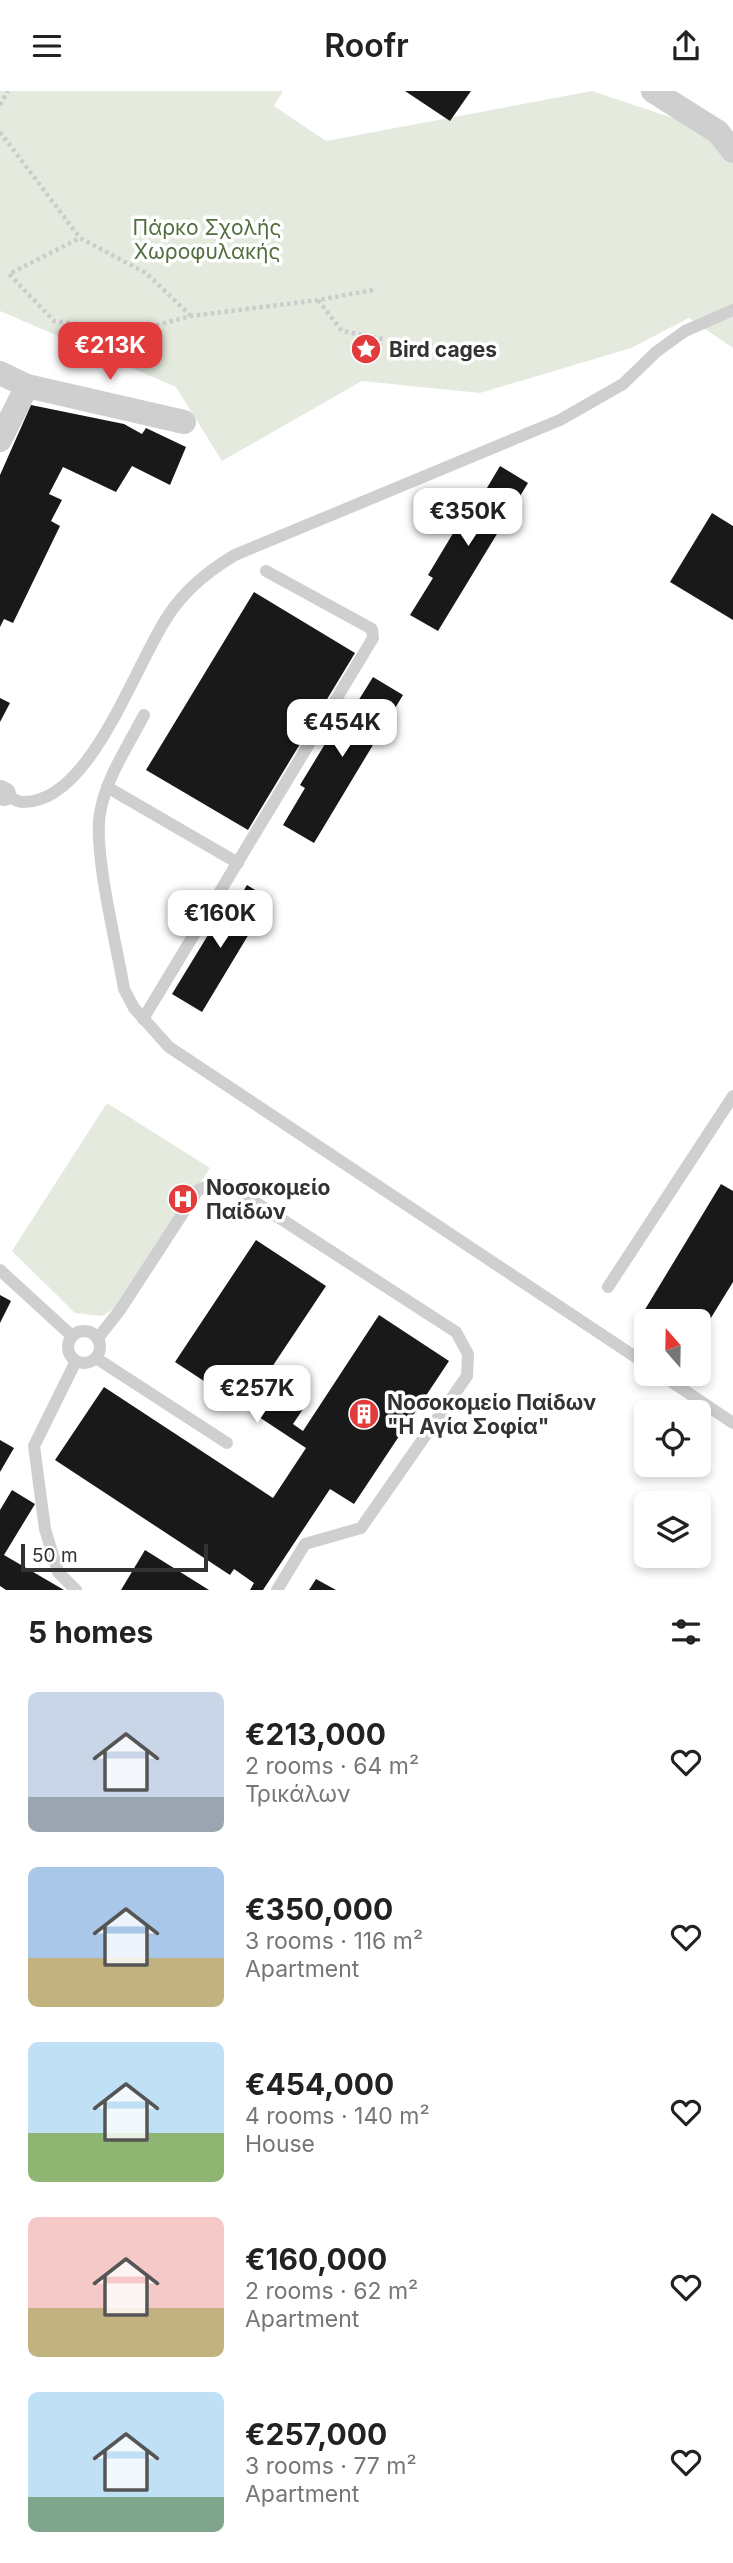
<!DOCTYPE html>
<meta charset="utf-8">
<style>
body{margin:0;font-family:Inter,sans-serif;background:#f2f2f2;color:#222;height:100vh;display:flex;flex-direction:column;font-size:26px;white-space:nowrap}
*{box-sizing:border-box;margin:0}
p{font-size:23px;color:#767676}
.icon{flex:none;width:38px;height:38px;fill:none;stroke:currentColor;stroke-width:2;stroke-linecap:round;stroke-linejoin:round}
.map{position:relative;height:1499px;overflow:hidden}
.details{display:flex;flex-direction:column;background:#fff;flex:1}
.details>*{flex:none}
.needle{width:46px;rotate:340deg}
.fabs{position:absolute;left:634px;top:1218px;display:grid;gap:14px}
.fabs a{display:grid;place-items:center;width:77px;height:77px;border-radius:10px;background:#fff;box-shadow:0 4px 10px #0003;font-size:35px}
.scale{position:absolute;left:21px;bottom:18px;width:187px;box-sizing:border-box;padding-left:7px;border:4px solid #323232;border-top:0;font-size:19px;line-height:24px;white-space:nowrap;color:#323232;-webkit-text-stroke:5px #fff;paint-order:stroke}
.price{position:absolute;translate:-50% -60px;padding:0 16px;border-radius:14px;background:#fff;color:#222;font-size:23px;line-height:46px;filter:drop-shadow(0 2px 4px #0008)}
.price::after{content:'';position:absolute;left:50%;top:42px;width:21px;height:16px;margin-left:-10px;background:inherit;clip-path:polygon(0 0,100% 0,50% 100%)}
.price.on{background:#e23b3c;color:#fff}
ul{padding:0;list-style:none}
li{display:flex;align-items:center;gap:21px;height:175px;padding:0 28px}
li span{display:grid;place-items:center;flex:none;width:196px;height:140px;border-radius:10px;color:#555}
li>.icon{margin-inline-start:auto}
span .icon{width:84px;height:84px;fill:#fffc;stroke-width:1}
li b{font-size:30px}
h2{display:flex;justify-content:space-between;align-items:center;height:84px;padding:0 28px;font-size:30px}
header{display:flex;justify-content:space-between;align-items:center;height:91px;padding:0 28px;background:#fff;font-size:32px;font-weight:600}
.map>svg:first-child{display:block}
.green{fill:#e4ebde}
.building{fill:#191919}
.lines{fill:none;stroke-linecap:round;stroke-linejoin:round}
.path{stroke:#ccc;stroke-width:4.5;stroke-dasharray:3.5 3.5;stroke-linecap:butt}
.service{stroke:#cfcfcf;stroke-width:12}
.minor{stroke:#cfcfcf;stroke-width:24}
.labels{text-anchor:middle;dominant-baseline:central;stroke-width:7;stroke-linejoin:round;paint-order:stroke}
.park-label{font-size:21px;fill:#526e3f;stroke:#fff}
.poi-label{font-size:21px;font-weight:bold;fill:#323232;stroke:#fff;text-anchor:start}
</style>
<header><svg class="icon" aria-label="menu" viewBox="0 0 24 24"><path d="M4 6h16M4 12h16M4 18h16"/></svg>Roofr<svg class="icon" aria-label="share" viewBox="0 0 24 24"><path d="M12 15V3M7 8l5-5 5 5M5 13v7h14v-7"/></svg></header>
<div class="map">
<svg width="733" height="1499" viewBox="0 0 733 1499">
<rect width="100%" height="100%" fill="#fff"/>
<g class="green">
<polygon points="0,0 283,0 274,15 326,50 592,0 733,47 733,257 689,227 631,257 480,302 362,290 222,370 176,296 0,220"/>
<polygon points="107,1012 210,1077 134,1194 115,1217 102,1225 75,1222 12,1160"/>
</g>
<g class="building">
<polygon points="405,0 471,0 450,30"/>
<polygon points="31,314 124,333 142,343 146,337 186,356 170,394 132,375 116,401 63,376 49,403 62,409 51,430 60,435 13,532 4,528 0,536 0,384"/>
<polygon points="500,375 528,392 438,540 410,524 433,487 428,484 473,409 478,412"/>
<polygon points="712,422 733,435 733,529 670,491"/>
<polygon points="254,501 355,562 248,739 146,679"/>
<polygon points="373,586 403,604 314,752 283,734 305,697 300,694 350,612 355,615"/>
<polygon points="0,607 10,612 0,631"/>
<polygon points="247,794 270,808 202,921 172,903 219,826 225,830"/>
<polygon points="721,1093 733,1100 733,1191 698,1248 698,1230 646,1230 646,1242 635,1235"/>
<polygon points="256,1149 326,1195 252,1306 263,1314 277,1292 307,1312 293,1333 303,1340 379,1224 449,1270 354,1413 330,1398 263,1499 250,1499 254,1492 234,1478 230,1484 55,1369 104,1296 273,1407 306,1357 175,1271"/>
<polygon points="0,1204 11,1210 0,1232"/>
<polygon points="0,1349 14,1357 0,1381"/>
<polygon points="12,1399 35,1413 4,1464 64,1499 6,1499 0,1495 0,1419"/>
<polygon points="145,1459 209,1499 121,1499"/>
<polygon points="316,1488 336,1499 309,1499"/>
</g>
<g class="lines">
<g class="path">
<polyline points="0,14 8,0"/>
<polyline points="0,41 80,147"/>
<polyline points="373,199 318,209 342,240 383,248"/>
<polyline points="191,225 146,182 80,147 9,183 54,230 134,240 191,225 318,209"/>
</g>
<g class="service">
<path d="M144,624C128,655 106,687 100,722C93,761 117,855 124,898L134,917L169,956L646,1273"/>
<polyline points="107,696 238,772"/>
<path d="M4,703C10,706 17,711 23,711C94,712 137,563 175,515C192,493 211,478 235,464L560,329L623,293L656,261L685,240L733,219"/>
<polyline points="143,928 373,547 372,538 266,480"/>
<polyline points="0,1179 72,1245"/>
<polyline points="608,1196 733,1005"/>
<circle cx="84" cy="1256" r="16"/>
<polyline points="98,1247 120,1219 198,1099 213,1093 230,1095 456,1241 468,1263 467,1285 361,1437 305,1453 277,1499"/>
<polyline points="96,1267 227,1352"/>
<polyline points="660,1283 733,1332"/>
<polyline points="76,1499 58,1481 45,1438 34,1355 76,1270"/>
</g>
<g class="minor">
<polyline points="653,0 718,41 733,60"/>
<polyline points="0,282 27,295 184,331"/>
<polyline points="0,349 27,295"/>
<polyline points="0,701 4,703"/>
</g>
</g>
<defs>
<g id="sight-disc" transform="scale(1.575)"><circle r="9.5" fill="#e23b3c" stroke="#fff"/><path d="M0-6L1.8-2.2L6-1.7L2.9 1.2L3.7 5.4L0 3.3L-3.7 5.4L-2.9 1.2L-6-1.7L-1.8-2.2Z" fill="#fff"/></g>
<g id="hospital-disc" transform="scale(1.575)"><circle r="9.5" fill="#e23b3c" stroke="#fff"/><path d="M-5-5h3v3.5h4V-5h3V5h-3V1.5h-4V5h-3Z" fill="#fff"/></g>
<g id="building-disc" transform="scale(1.575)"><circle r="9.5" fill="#e23b3c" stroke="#fff"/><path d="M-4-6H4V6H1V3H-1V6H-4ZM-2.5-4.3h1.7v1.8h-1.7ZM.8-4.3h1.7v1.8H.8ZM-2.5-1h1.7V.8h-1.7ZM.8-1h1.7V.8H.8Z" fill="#fff"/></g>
</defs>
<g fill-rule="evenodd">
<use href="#sight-disc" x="366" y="258"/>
<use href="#hospital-disc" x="183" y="1108"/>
<use href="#building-disc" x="364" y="1323"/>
</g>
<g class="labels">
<g class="park-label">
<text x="207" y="136">Πάρκο Σχολής<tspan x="207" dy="24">Χωροφυλακής</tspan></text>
</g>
<g class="poi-label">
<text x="389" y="258">Bird cages</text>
<text x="206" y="1096">Νοσοκομείο<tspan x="206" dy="24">Παίδων</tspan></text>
<text x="387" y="1311">Νοσοκομείο Παίδων<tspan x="387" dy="24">"Η Αγία Σοφία"</tspan></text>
</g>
</g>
</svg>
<div class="fabs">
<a><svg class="needle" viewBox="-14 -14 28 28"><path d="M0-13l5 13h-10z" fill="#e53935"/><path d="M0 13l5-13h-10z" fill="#767676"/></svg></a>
<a><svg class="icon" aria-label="locate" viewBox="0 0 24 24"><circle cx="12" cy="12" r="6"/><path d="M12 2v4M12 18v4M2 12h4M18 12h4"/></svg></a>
<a><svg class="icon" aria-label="layers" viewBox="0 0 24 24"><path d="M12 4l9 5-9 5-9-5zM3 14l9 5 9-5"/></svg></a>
</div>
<div class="scale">50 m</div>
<b class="price on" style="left:110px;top:291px">€213K</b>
<b class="price" style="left:468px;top:457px">€350K</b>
<b class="price" style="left:342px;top:668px">€454K</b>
<b class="price" style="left:220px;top:859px">€160K</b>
<b class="price" style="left:257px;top:1334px">€257K</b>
</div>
<section class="details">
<h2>5 homes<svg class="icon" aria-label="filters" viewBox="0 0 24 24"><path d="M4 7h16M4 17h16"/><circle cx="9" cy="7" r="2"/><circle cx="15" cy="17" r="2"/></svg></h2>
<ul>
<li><span style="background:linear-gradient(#c9d6e8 75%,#9aa5b1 0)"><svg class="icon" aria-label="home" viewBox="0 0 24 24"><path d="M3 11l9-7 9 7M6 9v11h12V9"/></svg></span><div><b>€213,000</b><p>2 rooms · 64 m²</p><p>Τρικάλων</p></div><svg class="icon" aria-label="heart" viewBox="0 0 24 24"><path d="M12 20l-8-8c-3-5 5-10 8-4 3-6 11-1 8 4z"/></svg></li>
<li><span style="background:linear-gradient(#a9c7e8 65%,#c2b280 0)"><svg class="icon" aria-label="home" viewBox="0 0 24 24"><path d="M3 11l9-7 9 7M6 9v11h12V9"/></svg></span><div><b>€350,000</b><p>3 rooms · 116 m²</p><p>Apartment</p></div><svg class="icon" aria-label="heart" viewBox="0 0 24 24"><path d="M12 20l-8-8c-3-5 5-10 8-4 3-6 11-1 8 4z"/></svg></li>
<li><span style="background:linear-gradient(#bfe0f5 65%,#8fb573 0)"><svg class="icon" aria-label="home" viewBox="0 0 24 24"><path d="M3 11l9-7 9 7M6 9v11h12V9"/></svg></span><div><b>€454,000</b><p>4 rooms · 140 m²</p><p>House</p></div><svg class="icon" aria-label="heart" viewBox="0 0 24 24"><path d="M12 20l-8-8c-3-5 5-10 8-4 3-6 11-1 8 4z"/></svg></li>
<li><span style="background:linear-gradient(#f6c9c9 65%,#c2b280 0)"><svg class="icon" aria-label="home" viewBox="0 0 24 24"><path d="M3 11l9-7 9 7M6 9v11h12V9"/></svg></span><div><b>€160,000</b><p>2 rooms · 62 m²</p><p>Apartment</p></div><svg class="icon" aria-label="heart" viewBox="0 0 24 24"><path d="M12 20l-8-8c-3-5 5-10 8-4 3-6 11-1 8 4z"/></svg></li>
<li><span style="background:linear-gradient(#bfe0f5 75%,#7fa58c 0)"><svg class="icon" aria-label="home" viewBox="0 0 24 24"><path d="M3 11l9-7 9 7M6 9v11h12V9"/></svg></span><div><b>€257,000</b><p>3 rooms · 77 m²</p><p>Apartment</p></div><svg class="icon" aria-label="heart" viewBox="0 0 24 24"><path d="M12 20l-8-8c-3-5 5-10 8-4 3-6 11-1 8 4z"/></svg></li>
</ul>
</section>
